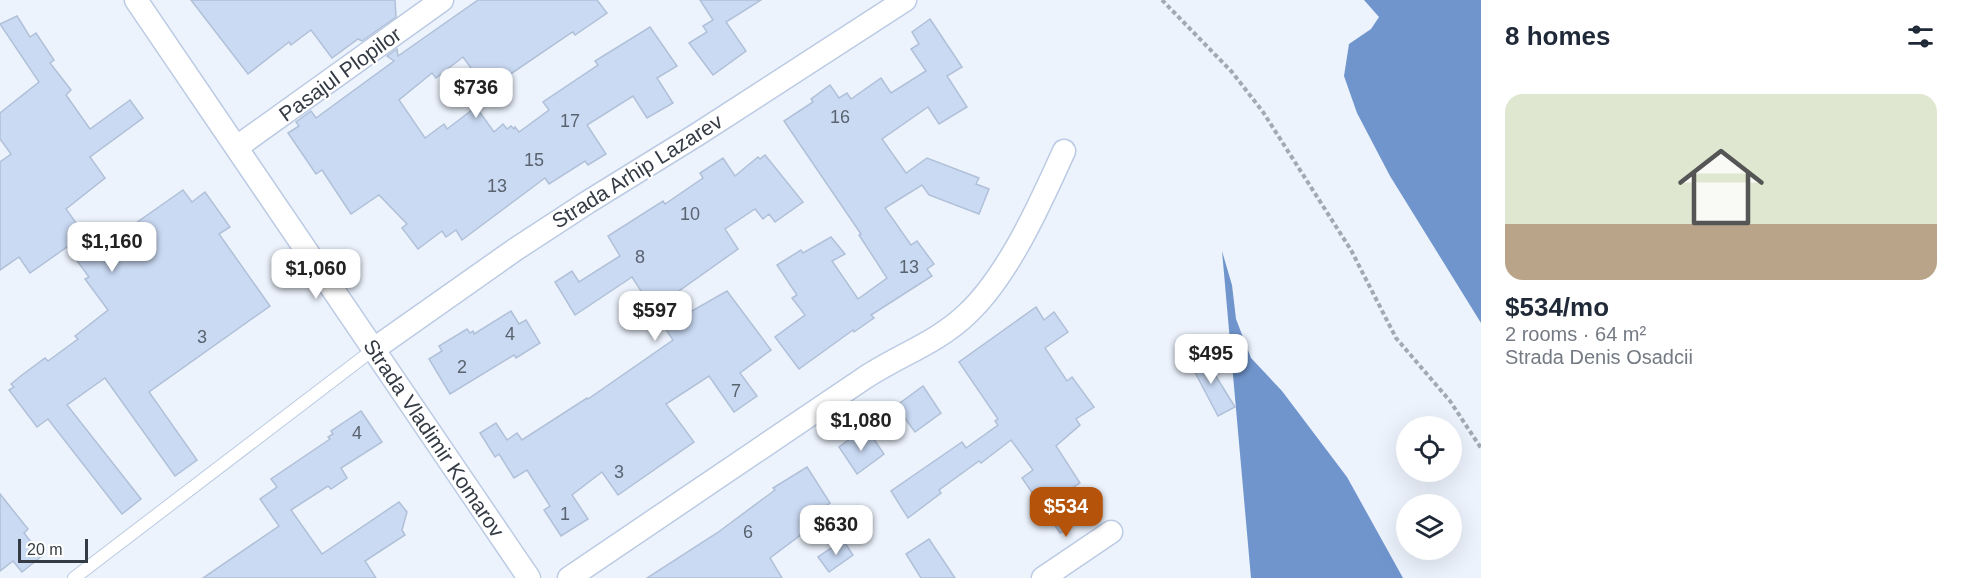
<!DOCTYPE html>
<meta charset="utf-8">
<style>
body{margin:0;font-family:Arial,sans-serif;background:#f6f6f7;color:#1f2937;height:100vh;display:flex;flex-direction:column;font-size:22px;white-space:nowrap}
*{box-sizing:border-box;margin:0}
p{font-size:20px;color:#747a83}
.icon{flex:none;width:33px;height:33px;fill:none;stroke:currentColor;stroke-width:2;stroke-linecap:round;stroke-linejoin:round}
.map{position:relative;flex:1;overflow:hidden}
.side{display:flex;flex-direction:column;background:#fff;width:480px}
.side>*{flex:none}
.fabs{position:absolute;left:1396px;top:416px;display:grid;gap:12px}
.fabs a{display:grid;place-items:center;width:66px;height:66px;border-radius:50%;background:#fff;box-shadow:0 6px 24px #0002;font-size:30px}
.scale{position:absolute;left:18px;bottom:15px;width:70px;box-sizing:border-box;padding-left:6px;border:3px solid #343b44;border-top:0;font-size:16px;line-height:21px;white-space:nowrap;color:#343b44;-webkit-text-stroke:4px #fff;paint-order:stroke}
.price{position:absolute;translate:-50% -51px;padding:0 14px;border-radius:12px;background:#fff;color:#222;font-size:20px;line-height:39px;filter:drop-shadow(0 2px 3px #0008)}
.price::after{content:'';position:absolute;left:50%;top:36px;width:18px;height:14px;margin-left:-9px;background:inherit;clip-path:polygon(0 0,100% 0,50% 100%)}
.price.active{background:#b45309;color:#fff}
ul{padding:0;list-style:none}
li{display:grid;align-content:center;gap:12px;height:318px;padding:0 24px}
li+li{border-top:2px solid #e0e1e3}
li span{display:grid;place-items:center;height:186px;border-radius:18px;color:#555}
li>.icon{margin-inline-start:auto}
span .icon{width:108px;height:108px;fill:#fffc;stroke-width:1}
li b{font-size:26px}
h2{display:flex;justify-content:space-between;align-items:center;height:72px;padding:0 24px;font-size:26px}
main{display:flex;flex:1;min-height:0}
.map>svg:first-child{display:block}
.water{fill:#7095cd}
.building{fill:#cadaf3;stroke:#b0c0d8;stroke-width:1.5}
.lines{fill:none;stroke-linecap:round;stroke-linejoin:round}
.lane-casing{stroke:#bbcbe3;stroke-width:14}
.street-casing{stroke:#bbcbe3;stroke-width:25}
.path{stroke:#a2a9b2;stroke-width:4;stroke-dasharray:4.5 3;stroke-linecap:butt}
.lane{stroke:#fff;stroke-width:12}
.street{stroke:#fff;stroke-width:22}
.labels{text-anchor:middle;dominant-baseline:central;stroke-width:4.5;stroke-linejoin:round;paint-order:stroke}
.number-label{font-size:18px;fill:#5a6370}
.street-label{font-size:21px;fill:#343b44;stroke:#fff}
</style>
<main>
<div class="map">
<svg width="1481" height="578" viewBox="0 0 1481 578">
<rect width="100%" height="100%" fill="#ecf3fd"/>
<g class="water">
<polygon points="1364,0 1481,0 1481,323 1390,176 1357,113 1344,76 1349,44 1371,29 1379,17"/>
<polygon points="1222,251 1232,285 1236,319 1251,358 1282,391 1347,477 1403,578 1251,578"/>
</g>
<g class="building">
<polygon points="191,0 395,0 396,17 362,41 358,39 332,58 311,30 291,45 289,42 248,74"/>
<polygon points="478,0 597,0 607,13 575,35 573,32 571,33 487,90 463,57 436,78 432,73 399,100 425,138 444,124 447,129 476,107 494,132 503,124 507,129 511,126 514,129 515,127 519,132 549,110 543,102 598,65 595,61 650,27 677,66 657,78 673,103 647,118 633,96 587,125 606,154 588,165 585,161 549,184 545,178 462,240 456,230 446,237 442,231 418,249 402,228 407,224 379,195 351,214 322,170 316,174 288,133 299,126 296,122 311,111 316,118 394,61 387,56 397,49 398,56"/>
<polygon points="700,0 761,0 726,22 746,51 713,75 689,43 707,32 703,26 713,20"/>
<polygon points="17,16 30,37 36,33 54,60 50,63 71,90 66,95 90,129 130,100 143,118 90,157 105,178 66,209 96,251 183,190 192,202 205,192 230,227 219,234 270,306 149,392 197,460 175,476 105,378 67,405 141,499 122,514 48,419 37,427 9,390 14,387 11,384 22,375 45,358 48,361 78,339 75,336 108,310 85,279 89,277 67,247 30,273 19,257 0,270 0,162 11,154 0,139 0,113 39,82 0,24"/>
<polygon points="930,19 962,67 947,76 967,107 939,124 928,107 882,139 906,173 927,158 979,178 976,184 989,189 979,214 929,195 922,185 885,208 911,245 917,241 934,264 927,269 932,276 871,315 874,318 854,332 853,330 799,369 775,337 805,315 792,298 797,295 777,265 801,250 803,253 831,237 845,254 832,261 858,299 887,278 859,235 861,234 784,121 813,102 811,99 830,85 839,98 847,93 851,99 881,78 891,93 926,71 911,49 919,44 912,32"/>
<polygon points="765,155 803,202 775,222 769,214 763,219 755,209 725,229 738,249 679,291 692,311 727,291 771,350 740,373 757,396 734,412 709,376 666,404 694,442 618,495 602,472 572,495 588,519 561,536 544,510 550,506 527,470 514,478 499,454 495,457 480,433 496,423 507,440 517,433 522,440 587,398 588,399 673,340 632,277 575,315 555,282 572,271 579,282 620,256 608,236 663,201 665,204 703,178 700,173 723,158 735,176 758,157 760,159"/>
<polygon points="1036,307 1044,320 1054,312 1068,332 1045,348 1067,381 1072,377 1094,407 1076,419 1080,425 1056,446 1080,483 1072,488 1089,514 1060,533 1022,478 1033,470 1011,440 981,463 979,461 939,490 941,493 908,518 891,491 962,442 966,448 998,425 995,421 998,419 959,362"/>
<polygon points="511,311 519,324 526,320 540,343 516,358 514,355 450,394 429,359 442,351 439,346 467,329 470,333 473,331 474,334"/>
<polygon points="1201,352 1235,407 1218,416 1188,359"/>
<polygon points="923,386 941,413 915,432 896,406"/>
<polygon points="361,411 382,442 341,468 347,478 331,489 328,486 291,510 322,554 399,502 407,512 402,530 405,535 365,561 376,578 203,578 279,526 260,499 277,487 271,479 330,439 328,437 333,434 331,431"/>
<polygon points="857,434 862,441 871,435 884,454 857,474 839,447"/>
<polygon points="807,467 830,503 805,520 810,528 770,558 782,578 647,578 717,533 775,490 773,488"/>
<polygon points="0,494 28,529 24,533 42,556 22,572 13,561 0,571"/>
<polygon points="929,539 955,578 921,578 906,554"/>
<polygon points="843,540 853,555 829,572 818,557"/>
</g>
<g class="lines">
<g class="lane-casing">
<polyline id="lane" points="74,578 374,349"/>
</g>
<g class="street-casing">
<g id="street">
<polyline points="136,0 529,578"/>
<polyline points="237,147 442,0"/>
<polyline points="374,349 516,249 588,202 698,134 905,0"/>
<path d="M569,578C667,512 765,445 863,379C897,356 937,343 967,314C1008,276 1041,202 1064,151"/>
<polyline points="1043,578 1111,532"/>
</g>
</g>
<polyline class="path" points="1162,0 1232,72 1263,112 1351,250 1396,338 1450,401 1481,448"/>
<use href="#lane" class="lane"/>
<use href="#street" class="street"/>
</g>
<g class="labels">
<g class="number-label">
<text x="840" y="117">16</text>
<text x="570" y="121">17</text>
<text x="534" y="160">15</text>
<text x="497" y="186">13</text>
<text x="690" y="214">10</text>
<text x="640" y="257">8</text>
<text x="909" y="267">13</text>
<text x="510" y="334">4</text>
<text x="202" y="337">3</text>
<text x="462" y="367">2</text>
<text x="736" y="391">7</text>
<text x="357" y="433">4</text>
<text x="619" y="472">3</text>
<text x="565" y="514">1</text>
<text x="748" y="532">6</text>
</g>
<g class="street-label">
<text transform="translate(340 74) rotate(-36)">Pasajul Plopilor</text>
<text transform="translate(637 171) rotate(-32)">Strada Arhip Lazarev</text>
<text transform="translate(434 438) rotate(56)">Strada Vladimir Komarov</text>
</g>
</g>
</svg>
<div class="fabs">
<a><svg class="icon" aria-label="locate" viewBox="0 0 24 24"><circle cx="12" cy="12" r="6"/><path d="M12 2v4M12 18v4M2 12h4M18 12h4"/></svg></a>
<a><svg class="icon" aria-label="layers" viewBox="0 0 24 24"><path d="M12 4l9 5-9 5-9-5zM3 14l9 5 9-5"/></svg></a>
</div>
<div class="scale">20 m</div>
<b class="price" style="left:476px;top:119px">$736</b>
<b class="price" style="left:112px;top:273px">$1,160</b>
<b class="price" style="left:316px;top:300px">$1,060</b>
<b class="price" style="left:655px;top:342px">$597</b>
<b class="price" style="left:1211px;top:385px">$495</b>
<b class="price" style="left:861px;top:452px">$1,080</b>
<b class="price active" style="left:1066px;top:538px">$534</b>
<b class="price" style="left:836px;top:556px">$630</b>
</div>
<section class="side">
<h2>8 homes<svg class="icon" aria-label="filters" viewBox="0 0 24 24"><path d="M4 7h16M4 17h16"/><circle cx="9" cy="7" r="2"/><circle cx="15" cy="17" r="2"/></svg></h2>
<ul>
<li><span style="background:linear-gradient(#dfe7d0 70%,#b9a48a 0)"><svg class="icon" aria-label="home" viewBox="0 0 24 24"><path d="M3 11l9-7 9 7M6 9v11h12V9"/></svg></span><div><b>$534/mo</b><p>2 rooms · 64 m²</p><p>Strada Denis Osadcii</p></div></li>
</ul>
</section>
</main>
